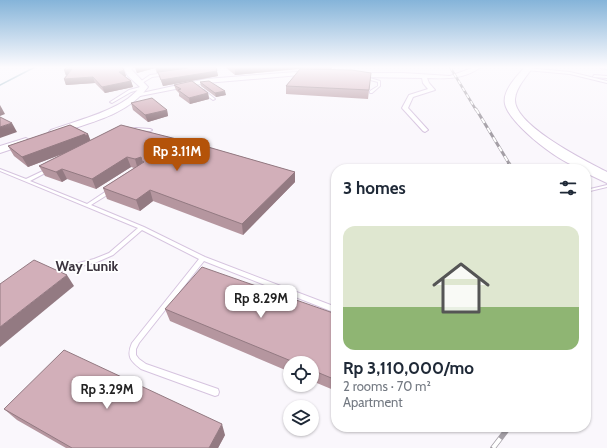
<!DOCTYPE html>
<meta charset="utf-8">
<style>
body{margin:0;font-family:Cabin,sans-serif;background:#f6f6f7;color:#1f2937;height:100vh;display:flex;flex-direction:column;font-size:15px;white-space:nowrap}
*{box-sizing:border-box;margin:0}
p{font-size:13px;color:#747a83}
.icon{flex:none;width:22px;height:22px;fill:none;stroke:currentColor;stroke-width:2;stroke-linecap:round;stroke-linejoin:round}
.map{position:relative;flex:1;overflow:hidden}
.drawer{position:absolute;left:331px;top:164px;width:260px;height:268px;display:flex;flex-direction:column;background:#fff;border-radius:16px;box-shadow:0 1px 3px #0004}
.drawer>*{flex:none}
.fabs{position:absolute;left:283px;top:356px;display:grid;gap:8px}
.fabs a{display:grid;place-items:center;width:36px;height:36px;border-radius:50%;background:#fff;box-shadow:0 1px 3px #0004;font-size:20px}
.price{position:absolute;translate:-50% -34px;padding:0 9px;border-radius:8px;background:#fff;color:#222;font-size:13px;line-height:26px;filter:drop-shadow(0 1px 2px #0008)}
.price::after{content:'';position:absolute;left:50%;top:24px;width:12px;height:9px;margin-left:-6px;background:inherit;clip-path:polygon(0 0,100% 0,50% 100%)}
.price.selected{background:#b45309;color:#fff}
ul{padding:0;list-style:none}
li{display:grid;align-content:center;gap:8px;height:212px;padding:0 12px}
li span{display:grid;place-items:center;height:124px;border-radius:12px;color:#555}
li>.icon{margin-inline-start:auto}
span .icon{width:72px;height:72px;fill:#fffc;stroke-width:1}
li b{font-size:17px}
h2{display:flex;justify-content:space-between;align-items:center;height:48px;padding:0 12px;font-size:17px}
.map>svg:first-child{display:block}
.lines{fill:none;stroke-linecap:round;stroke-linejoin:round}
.stream{stroke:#92b5c3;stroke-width:1.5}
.lane-casing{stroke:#d6c4df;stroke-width:2}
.street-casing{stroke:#d6c4df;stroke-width:2}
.secondary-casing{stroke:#d6c4df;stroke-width:2}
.highway-casing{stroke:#d6c4df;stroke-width:2}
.lane{fill:#fff;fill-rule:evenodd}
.street{fill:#fff;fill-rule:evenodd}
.secondary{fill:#fff;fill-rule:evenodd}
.highway{fill:#fff;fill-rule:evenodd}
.rail-far3-casing{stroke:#a49fa6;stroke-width:2.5}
.rail-far2-casing{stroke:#a49fa6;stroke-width:3}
.rail-far1-casing{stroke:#a49fa6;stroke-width:4}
.rail-casing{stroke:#a49fa6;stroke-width:5.5}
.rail-far3{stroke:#fff;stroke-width:1.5;stroke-dasharray:4;stroke-linecap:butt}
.rail-far2{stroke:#fff;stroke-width:2;stroke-dasharray:5.5;stroke-linecap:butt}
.rail-far1{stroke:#fff;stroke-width:2.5;stroke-dasharray:7;stroke-linecap:butt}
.rail{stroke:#fff;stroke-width:4;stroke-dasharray:12;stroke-linecap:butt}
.wall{fill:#b5969f}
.shaded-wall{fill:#937a82}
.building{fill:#d2afb9;stroke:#937a82}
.labels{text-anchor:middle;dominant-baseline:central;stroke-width:3.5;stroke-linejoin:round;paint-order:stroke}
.quarter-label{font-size:14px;font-weight:bold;fill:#3c353f;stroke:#fff}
</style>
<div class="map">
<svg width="607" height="448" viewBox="0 0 607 448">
<rect width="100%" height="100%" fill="#faf7fc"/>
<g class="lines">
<polyline class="stream" points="0,85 35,67"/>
<g class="lane-casing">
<g id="lane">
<polygon points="527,68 570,72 607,81 607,83 570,74 526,70"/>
<polygon points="166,73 167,75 152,77 142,83 140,82 150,75"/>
<polygon points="594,75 607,76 607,78 593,77"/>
<polygon points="363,76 380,81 380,86 372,93 370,93 370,91 378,86 378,82 363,78"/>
<polygon points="144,86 145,86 145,88 131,92 112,103 110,102 129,90"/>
<polygon points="202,90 204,90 215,99 213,100 202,92"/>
<polygon points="136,128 150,129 152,130 150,131 136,130 129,131 127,130"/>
<path d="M0,169L26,179L47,169H49V171L30,181L87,204L108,190H112V192L91,205L144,227L205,257L336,307V313L204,261L139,343L136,349V355L139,359L146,364L218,389L219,392L218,395L215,396L141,369C131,361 126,357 132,343L199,259L142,230L113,255L97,262L62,271L60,270L59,269L60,268L94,259L109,253L138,228L0,171Z"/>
<polygon points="607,185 607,187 586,192 586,190"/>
</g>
</g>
<g class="street-casing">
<g id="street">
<path d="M475,67H481C464,79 447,79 427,78L429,83L435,90L413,97L408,108L428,130L425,132L423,131L402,108L409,95L428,89L423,83L422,78L359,77L356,75L359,73H403L450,76Z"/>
<polygon points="600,67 607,67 607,69 600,68"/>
<polygon points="309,71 311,72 311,74 206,83 140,96 137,94 206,79"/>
</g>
</g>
<g class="secondary-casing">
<g id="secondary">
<path d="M125,67H132L131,69L148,87C128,115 88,123 57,134H51L49,132L51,130C78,120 123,110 140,87L128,76L124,69Z"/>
<polygon points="26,138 31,141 30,143 0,153 0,146"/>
</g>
</g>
<g class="highway-casing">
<path id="highway" d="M525,67H533C527,76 516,87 515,99C513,125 586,161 607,172V183L586,173V169C566,169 509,124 505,104C502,91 517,76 525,67Z"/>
</g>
<use href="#lane" class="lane"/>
<use href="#street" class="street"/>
<use href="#secondary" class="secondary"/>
<use href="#highway" class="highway"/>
<g class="rail-far3-casing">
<polyline id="rail-far3" points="450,67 476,110"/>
</g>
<g class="rail-far2-casing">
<polyline id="rail-far2" points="476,109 510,165"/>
</g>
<g class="rail-far1-casing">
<polyline id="rail-far1" points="509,164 512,169"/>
</g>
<g class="rail-casing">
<polyline id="rail" points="493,448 509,427"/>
</g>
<use href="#rail-far3" class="rail-far3"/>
<use href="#rail-far2" class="rail-far2"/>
<use href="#rail-far1" class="rail-far1"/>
<use href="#rail" class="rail"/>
</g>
<g class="wall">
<polygon points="133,67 216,67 218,76 163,86 158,73 157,73 155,68 137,73 135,68 133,68"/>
<polygon points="225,67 332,67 332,69 371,73 368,99 286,94 286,86 300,69 235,75"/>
<polygon points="123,68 126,76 125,76 131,81 133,87 105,93 95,83 66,85 64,79 66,76"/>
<polygon points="200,82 226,95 216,97 201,86"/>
<polygon points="174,85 208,93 209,99 190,104 179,96 179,93 176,90"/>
<polygon points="131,103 167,110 168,116 148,122 133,110"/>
<polygon points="70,125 88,134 90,141 121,125 208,147 295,172 295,182 243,235 153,201 140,211 107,199 103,188 134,168 131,167 96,189 67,179 62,182 45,176 39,166 62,154 28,167 14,156 8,146"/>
<polygon points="165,309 336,314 336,391 312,381 312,363 290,363 290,372 170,321"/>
<polygon points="4,409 225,435 218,448 66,448 17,420"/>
</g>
<g class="shaded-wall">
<polygon points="135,67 155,67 155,68 137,73"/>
<polygon points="156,67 189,67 189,69 157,73"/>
<polygon points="262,67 305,67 305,68 235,75 235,69"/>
<polygon points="72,69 66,76 64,70"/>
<polygon points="124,70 126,76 121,77 119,72"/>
<polygon points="217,71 218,76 163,86 161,80"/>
<polygon points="93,77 95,83 66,85 64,79"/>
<polygon points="131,81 133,87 105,93 102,87"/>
<polygon points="225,91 226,95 216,97 215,93"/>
<polygon points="208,93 209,99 190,104 189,98"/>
<polygon points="0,105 5,114 0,116"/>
<polygon points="167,110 168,116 148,122 145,115"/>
<polygon points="12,123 17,132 0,138 0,127"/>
<polygon points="85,134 89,144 28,167 22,157"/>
<polygon points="88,134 92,144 89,146 85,136"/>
<polygon points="127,157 131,167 96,189 92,179"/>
<polygon points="141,157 144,168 138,170 135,159"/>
<polygon points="62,169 67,179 62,182 56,172"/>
<polygon points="295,172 295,182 243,235 242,224"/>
<polygon points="150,190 153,201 140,211 136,200"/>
<polygon points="67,275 74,286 0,347 0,327"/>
<polygon points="222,424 225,435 218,448 209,448"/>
</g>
<g class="building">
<polygon points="67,67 122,67 124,70 119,72 131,81 102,87 93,77 64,79 72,69 64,70"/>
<polygon points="188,67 216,67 217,71 161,80 158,72 188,68"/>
<polygon points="231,67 262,67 235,69"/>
<polygon points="300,69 352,70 371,73 369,90 286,86"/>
<polygon points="192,81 208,93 189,98 178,90 181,89 174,85"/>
<polygon points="209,81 225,91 215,93 200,82"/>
<polygon points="152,98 167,110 145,115 131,103"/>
<polygon points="0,117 12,123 0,127"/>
<polygon points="70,125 88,134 85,136 85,134 22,157 8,146"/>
<polygon points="121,125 208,147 295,172 242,224 150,190 136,200 103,188 144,162 142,161 141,157 135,159 127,157 92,179 62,169 56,172 39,166"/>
<polygon points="34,260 67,275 0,327 0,284"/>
<polygon points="202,267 336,314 336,380 312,370 312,363 296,363 165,309"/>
<polygon points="64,350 222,424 209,448 72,448 4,409"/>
</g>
<linearGradient id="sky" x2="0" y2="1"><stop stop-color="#85b4d9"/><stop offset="0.52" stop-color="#fdfbfe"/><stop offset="1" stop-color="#fdfbfe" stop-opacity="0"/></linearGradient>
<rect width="607" height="129" fill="url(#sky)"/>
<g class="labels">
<g class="quarter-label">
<text x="87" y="266">Way Lunik</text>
</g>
</g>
</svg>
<div class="fabs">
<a><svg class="icon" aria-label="locate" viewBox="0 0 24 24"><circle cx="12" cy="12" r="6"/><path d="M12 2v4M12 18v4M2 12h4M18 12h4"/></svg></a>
<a><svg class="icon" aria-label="layers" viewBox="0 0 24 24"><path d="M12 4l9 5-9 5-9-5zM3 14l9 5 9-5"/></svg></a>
</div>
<b class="price selected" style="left:177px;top:172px">Rp 3.11M</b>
<b class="price" style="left:261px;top:319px">Rp 8.29M</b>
<b class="price" style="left:107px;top:410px">Rp 3.29M</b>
<section class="drawer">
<h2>3 homes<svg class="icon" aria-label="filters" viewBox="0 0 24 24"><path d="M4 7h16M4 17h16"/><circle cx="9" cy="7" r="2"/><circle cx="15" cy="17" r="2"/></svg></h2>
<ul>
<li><span style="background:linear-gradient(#dfe7d0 65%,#8fb573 0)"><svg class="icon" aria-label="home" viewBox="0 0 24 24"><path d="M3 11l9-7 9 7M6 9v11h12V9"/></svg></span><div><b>Rp 3,110,000/mo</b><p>2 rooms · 70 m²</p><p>Apartment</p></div></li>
</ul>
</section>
</div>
